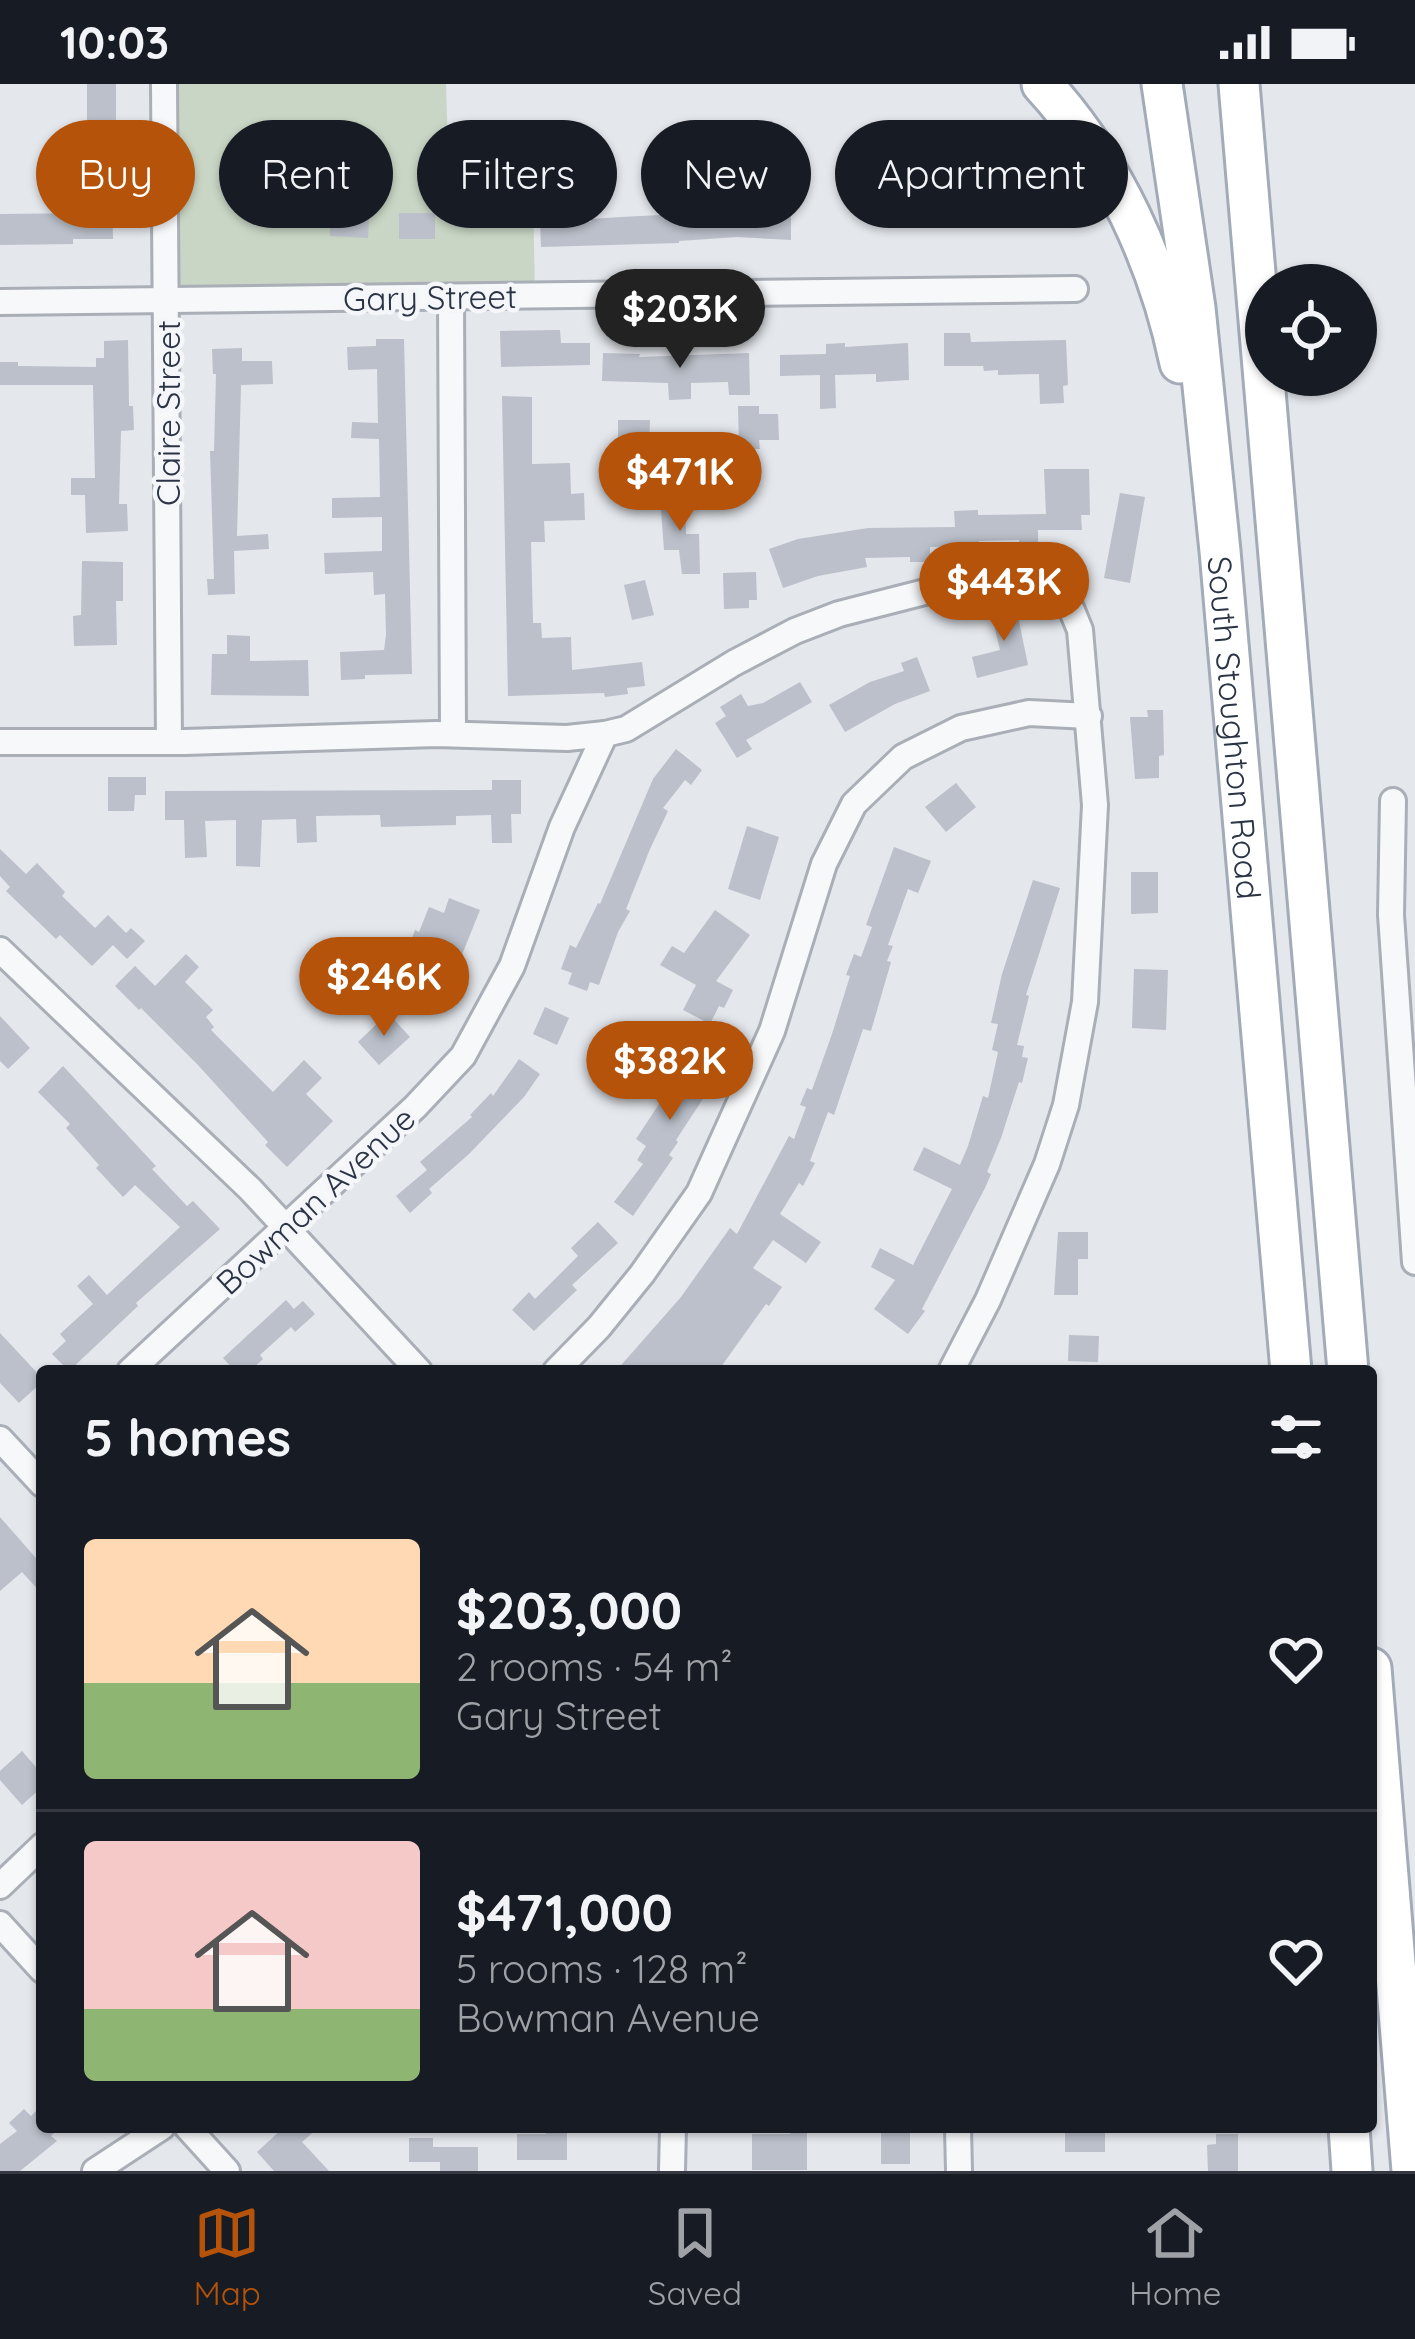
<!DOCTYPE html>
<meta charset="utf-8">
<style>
body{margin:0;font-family:Quicksand,sans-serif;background:#242831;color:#f1f3f6;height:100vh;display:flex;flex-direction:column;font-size:45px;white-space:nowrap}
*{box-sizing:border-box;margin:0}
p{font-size:39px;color:#9ea1a6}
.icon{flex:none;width:66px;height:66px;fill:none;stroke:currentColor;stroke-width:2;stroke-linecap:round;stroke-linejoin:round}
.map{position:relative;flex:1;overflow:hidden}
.details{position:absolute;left:36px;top:1281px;width:1341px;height:768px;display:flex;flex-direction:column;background:#171b24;border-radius:12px;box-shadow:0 3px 9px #0004}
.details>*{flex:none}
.banner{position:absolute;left:36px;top:36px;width:1344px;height:108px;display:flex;gap:24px}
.buttons{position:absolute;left:1245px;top:180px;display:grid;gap:24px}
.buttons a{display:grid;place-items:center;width:132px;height:132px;border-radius:50%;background:#171b24;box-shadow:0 3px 9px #0004;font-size:60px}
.price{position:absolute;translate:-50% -102px;padding:0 27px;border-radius:42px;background:#b45309;color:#fff;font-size:39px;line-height:78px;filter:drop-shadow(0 3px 6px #0008)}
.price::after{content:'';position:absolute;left:50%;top:72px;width:36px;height:27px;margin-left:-18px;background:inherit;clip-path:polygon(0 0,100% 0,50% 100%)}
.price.on{background:#222;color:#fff}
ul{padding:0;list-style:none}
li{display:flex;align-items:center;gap:36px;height:300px;padding:0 48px}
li+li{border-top:3px solid #363941}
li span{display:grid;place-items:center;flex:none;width:336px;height:240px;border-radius:12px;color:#555}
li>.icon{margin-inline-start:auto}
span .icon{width:144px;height:144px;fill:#fffc;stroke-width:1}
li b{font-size:51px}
h2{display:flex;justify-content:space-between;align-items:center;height:144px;padding:0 48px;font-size:51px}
.tag{padding:0 42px;border-radius:54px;background:#171b24;box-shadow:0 3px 9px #0004;font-size:42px;line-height:108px}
.tag.on{background:#b45309;color:#fff}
.status{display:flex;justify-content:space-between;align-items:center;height:84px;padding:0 60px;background:#171b24;direction:ltr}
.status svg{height:33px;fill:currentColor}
.menu{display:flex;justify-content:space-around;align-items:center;height:168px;border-top:3px solid #363941;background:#171b24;font-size:33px;color:#9ea1a6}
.menu a{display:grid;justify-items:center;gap:6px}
.menu .on{color:#b45309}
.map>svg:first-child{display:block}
.green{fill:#c9d6c5}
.building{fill:#bbc0ca}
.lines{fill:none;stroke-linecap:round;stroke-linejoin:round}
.minor-casing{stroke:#a9aeb7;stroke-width:30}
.primary-casing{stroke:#a3abb8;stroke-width:45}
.minor{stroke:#f7f8fa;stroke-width:24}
.primary{stroke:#fff;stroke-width:39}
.labels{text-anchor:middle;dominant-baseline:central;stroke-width:9;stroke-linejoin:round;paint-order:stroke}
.street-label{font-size:33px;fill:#2b3445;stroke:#f4f6f9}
</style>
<div class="status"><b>10:03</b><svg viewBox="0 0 49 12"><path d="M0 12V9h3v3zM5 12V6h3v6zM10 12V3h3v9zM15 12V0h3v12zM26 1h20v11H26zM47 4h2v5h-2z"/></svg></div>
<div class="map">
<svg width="1415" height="2087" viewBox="0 0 1415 2087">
<rect width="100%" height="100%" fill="#e4e7ec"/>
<polygon class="green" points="164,0 446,0 448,62 532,60 535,212 166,216"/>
<g class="building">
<polygon points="87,0 116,0 116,62 87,61"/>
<polygon points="725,66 764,66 764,94 726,95"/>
<polygon points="112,115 113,155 73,155 73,160 0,161 0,130 94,129 93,116"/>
<polygon points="757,121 791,122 791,156 737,153 679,157 679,159 541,163 540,139 591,138 591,135 621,133 757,126"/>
<rect x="399" y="129" width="36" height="26"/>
<polygon points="330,131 369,133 368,154 330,152"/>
<polygon points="560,246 561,259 590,259 590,281 501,283 500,247"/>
<polygon points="944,249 970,249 971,258 1066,256 1068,301 1063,302 1064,319 1040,320 1039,290 998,291 998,286 984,287 983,282 944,282"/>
<polygon points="376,255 404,255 412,590 365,591 365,595 341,596 340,568 384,566 386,551 385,510 374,511 373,488 325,490 324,469 382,467 382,433 332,434 332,414 380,413 379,355 351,354 352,338 378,339 377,285 348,286 347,263 376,262"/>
<polygon points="128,256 129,322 133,322 134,346 121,347 119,420 127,420 128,447 86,449 85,411 71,411 71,394 95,394 93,301 0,301 0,278 18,278 18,282 96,283 96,274 104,274 104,257"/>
<polygon points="845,259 845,263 908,259 909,296 876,298 876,290 835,291 836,324 820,325 820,291 780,292 780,271 826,270 826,260"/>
<polygon points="242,264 242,277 272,277 273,300 241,301 237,452 268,450 269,465 234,467 235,510 208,511 207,495 214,495 210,367 214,367 216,290 213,290 212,265"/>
<polygon points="603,269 640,270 639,273 749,269 750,311 729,311 728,298 691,299 691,315 669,316 668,299 602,297"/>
<polygon points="502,312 532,313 532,380 570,379 571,410 584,409 585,436 544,437 545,458 531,458 533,539 541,539 542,554 571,553 572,586 642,578 645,602 627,604 628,610 605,613 604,609 508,612"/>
<polygon points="738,322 759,322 759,330 778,330 779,356 759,356 760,365 739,366"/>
<polygon points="618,336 650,336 649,360 618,360"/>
<polygon points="1044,385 1089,385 1090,431 1081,431 1082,446 1038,446 1038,459 1019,459 1019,456 979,457 979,462 930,463 930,478 910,478 910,473 865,474 867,483 818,492 783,504 769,465 798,455 868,444 955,443 954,427 978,426 978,431 1046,430"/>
<polygon points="1120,409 1145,413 1130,499 1104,494"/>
<polygon points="685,411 686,450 699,450 700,490 682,490 679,466 664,466 660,412"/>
<polygon points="82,477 123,478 123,517 116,517 117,561 74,562 73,532 81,531"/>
<polygon points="756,488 757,516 749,516 749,524 724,525 723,489"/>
<polygon points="645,496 654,531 632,536 624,501"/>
<polygon points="1015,518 1028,581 977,594 972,573 1000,566 990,524"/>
<polygon points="227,551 250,552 250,577 308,576 309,612 211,611 212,570 227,570"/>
<polygon points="917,573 930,607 895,620 845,648 829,621 870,598 904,587 901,579"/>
<polygon points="800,598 812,618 746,656 752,665 737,674 715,639 726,632 720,623 741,610 748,622 763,619"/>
<polygon points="1147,626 1163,626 1164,671 1159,672 1159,694 1135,695 1130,633 1148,633"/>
<polygon points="676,665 702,686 691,701 685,696 663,724 668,727 650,765 626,825 630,827 618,848 599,901 590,898 587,907 568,900 572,889 561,885 570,861 576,864 598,819 600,820 653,695"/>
<polygon points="108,693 146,693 146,711 135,711 134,727 108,727"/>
<polygon points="492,696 521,696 521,730 511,730 512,759 492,759 491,731 456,732 456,741 381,743 380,731 316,732 317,758 297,759 296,735 262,736 260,783 236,782 236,736 205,737 207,773 185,774 184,736 165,736 165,707 492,706"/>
<polygon points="956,699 976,723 946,748 925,723"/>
<polygon points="747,742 779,753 760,816 728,805"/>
<polygon points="894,763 931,777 918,809 908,805 888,861 893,862 887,877 891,878 871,947 863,945 834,1031 828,1028 810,1077 815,1079 803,1102 799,1099 780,1130 821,1158 806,1179 773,1156 753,1184 782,1203 769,1222 766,1220 718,1287 616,1287 681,1213 730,1144 737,1150 789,1052 794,1055 806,1023 800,1021 807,1004 812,1006 832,950 850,892 846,891 854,870 861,873 872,843 866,841"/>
<polygon points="0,765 26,790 37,779 65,808 62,812 95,844 108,831 126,849 131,844 145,857 127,875 113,861 92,882 60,851 56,855 6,807 10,803 0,792"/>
<polygon points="1131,788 1158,788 1158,829 1131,830"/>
<polygon points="1033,796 1060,804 1026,911 1029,912 1017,961 1024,962 1022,973 1028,974 1022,999 1019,998 1001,1054 987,1088 991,1090 985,1104 922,1225 925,1227 908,1250 874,1225 895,1196 871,1183 880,1164 913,1181 952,1105 913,1086 924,1063 960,1081 968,1062 983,1012 988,1014 998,968 992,966 998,940 991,939 1002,890"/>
<polygon points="449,814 480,826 457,883 452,881 427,924 402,910 427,867 410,860 415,846 419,848 429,823 444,829"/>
<polygon points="715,826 750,851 716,897 733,906 724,924 719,922 710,940 683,926 696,901 660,881 672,862 684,869"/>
<polygon points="186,870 199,883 185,898 213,926 206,933 214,943 211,946 273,1008 304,976 322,994 306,1010 333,1037 287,1083 265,1061 268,1058 197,980 141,924 139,926 115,902 135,882 155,902"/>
<polygon points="1134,885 1168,886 1166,946 1132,944"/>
<polygon points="545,923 569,934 557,961 533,950"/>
<polygon points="388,929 410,953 379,981 358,958"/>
<polygon points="0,932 30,964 8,985 0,977"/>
<polygon points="689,961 724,976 711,1008 708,1007 676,1056 678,1058 669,1071 673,1074 633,1132 614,1118 643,1080 637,1076 646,1062 636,1055 663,1014 672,994 675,995"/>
<polygon points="519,975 540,990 524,1013 469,1070 429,1105 432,1109 410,1129 396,1112 427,1086 420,1078 472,1033 470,1031 491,1009 493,1012"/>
<polygon points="63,982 156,1082 152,1085 187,1122 193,1117 220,1145 136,1219 138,1222 69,1287 52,1270 66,1257 60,1250 93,1220 77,1202 89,1191 107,1211 180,1143 135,1101 123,1113 96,1084 99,1081 66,1044 70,1040 38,1008"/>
<polygon points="598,1138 618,1159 572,1201 577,1206 534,1247 512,1226 529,1208 535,1215 578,1172 571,1164"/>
<polygon points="1058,1148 1088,1148 1088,1175 1078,1175 1078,1211 1054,1211"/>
<polygon points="286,1216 294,1225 303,1217 315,1230 295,1248 291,1243 260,1271 263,1275 250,1287 235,1287 223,1274"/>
<polygon points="0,1249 42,1294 42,1298 19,1319 0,1299"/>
<polygon points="1069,1251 1099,1252 1098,1278 1068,1277"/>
<polygon points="0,1433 42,1481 42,1510 22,1488 0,1507"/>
<polygon points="22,1667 42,1690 42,1703 22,1721 0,1696 0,1687"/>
<polygon points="42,2021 42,2043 60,2043 51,2052 57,2057 20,2087 0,2087 0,2060 17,2047 9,2039 24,2025 31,2032"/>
<polygon points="284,2043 319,2043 302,2058 329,2087 274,2087 257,2068"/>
<rect x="881" y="2043" width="29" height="37"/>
<polygon points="1065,2045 1105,2046 1105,2068 1065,2068"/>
<polygon points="546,2047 567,2047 567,2076 517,2076 517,2050 546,2050"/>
<polygon points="790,2047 807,2047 807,2086 752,2086 752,2050 790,2050"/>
<polygon points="1216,2050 1238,2050 1238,2087 1208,2087 1207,2061 1216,2060"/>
<polygon points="409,2054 433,2054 433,2063 478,2063 478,2087 440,2087 440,2078 409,2078"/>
</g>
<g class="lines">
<g class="minor-casing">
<g id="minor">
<polyline points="164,0 169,658"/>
<polyline points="451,213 453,650"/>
<polyline points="0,218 1075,205"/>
<polyline points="0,658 185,658 436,650 567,654 605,650"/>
<polyline points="1393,717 1391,831 1415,1178"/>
<polyline points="0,866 250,1105 419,1287"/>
<polyline points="130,1287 415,1023 463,972 512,882 562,743 605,650 626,645 734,579 795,547 839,530 960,499 1015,490 1044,492 1064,507 1080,546 1095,721 1085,918 1066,1021 1047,1080 988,1216 951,1287"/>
<polyline points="556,1287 599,1243 642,1190 699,1109 772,947 824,780 854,720 903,673 961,644 1029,629 1089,632"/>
<polyline points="0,1355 42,1400"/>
<polyline points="0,1802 42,1762"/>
<polyline points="0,1840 42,1886"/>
<polyline points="187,2043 227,2087"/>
<polyline points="958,2043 959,2087"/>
<polyline points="95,2087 162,2043"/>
<polyline points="672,2087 673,2043"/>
</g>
</g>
<g class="primary-casing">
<g id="primary">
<path d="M1042,0C1113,77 1159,178 1180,279"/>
<path id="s1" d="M1162,0L1195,224L1220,467L1291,1287"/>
<polyline points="1239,0 1348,1287"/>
<polyline points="1371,1584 1412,2087"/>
<polyline points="1349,2043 1352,2087"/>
</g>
</g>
<use href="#minor" class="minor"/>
<use href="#primary" class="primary"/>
</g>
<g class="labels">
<g class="street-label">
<text transform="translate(430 213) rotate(-1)">Gary Street</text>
<text transform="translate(167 329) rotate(-90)">Claire Street</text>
<text stroke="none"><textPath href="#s1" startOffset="648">South Stoughton Road</textPath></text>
<text transform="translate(315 1116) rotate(-43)">Bowman Avenue</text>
</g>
</g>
</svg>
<div class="buttons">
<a><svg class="icon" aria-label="locate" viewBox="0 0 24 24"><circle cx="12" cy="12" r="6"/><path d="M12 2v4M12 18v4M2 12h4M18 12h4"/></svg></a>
</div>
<b class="price on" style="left:680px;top:287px">$203K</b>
<b class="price" style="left:680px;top:450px">$471K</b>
<b class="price" style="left:1004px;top:560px">$443K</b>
<b class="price" style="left:384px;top:955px">$246K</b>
<b class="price" style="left:670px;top:1039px">$382K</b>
<div class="banner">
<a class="tag on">Buy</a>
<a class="tag">Rent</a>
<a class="tag">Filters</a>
<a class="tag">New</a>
<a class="tag">Apartment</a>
</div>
<section class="details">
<h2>5 homes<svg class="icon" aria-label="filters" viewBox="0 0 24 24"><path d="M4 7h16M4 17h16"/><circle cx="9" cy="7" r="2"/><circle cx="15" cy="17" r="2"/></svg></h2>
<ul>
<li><span style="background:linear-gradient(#ffd9b3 60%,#8fb573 0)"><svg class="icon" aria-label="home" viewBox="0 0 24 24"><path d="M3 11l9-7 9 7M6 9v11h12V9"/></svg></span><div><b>$203,000</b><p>2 rooms · 54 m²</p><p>Gary Street</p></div><svg class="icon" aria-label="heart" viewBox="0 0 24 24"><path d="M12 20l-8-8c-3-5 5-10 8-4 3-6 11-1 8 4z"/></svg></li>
<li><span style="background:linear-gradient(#f6c9c9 70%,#8fb573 0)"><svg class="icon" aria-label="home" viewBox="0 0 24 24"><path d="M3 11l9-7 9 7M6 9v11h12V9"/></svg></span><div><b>$471,000</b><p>5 rooms · 128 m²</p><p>Bowman Avenue</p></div><svg class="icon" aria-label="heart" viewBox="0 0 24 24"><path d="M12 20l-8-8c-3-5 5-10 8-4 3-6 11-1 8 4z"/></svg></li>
</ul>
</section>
</div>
<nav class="menu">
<a class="on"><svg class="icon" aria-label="map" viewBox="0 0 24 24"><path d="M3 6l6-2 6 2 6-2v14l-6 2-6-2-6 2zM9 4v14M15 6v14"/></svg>Map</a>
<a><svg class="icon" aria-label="saved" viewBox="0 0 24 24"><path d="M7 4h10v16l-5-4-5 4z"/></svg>Saved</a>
<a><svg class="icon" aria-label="home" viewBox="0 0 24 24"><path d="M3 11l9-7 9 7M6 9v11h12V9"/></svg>Home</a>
</nav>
